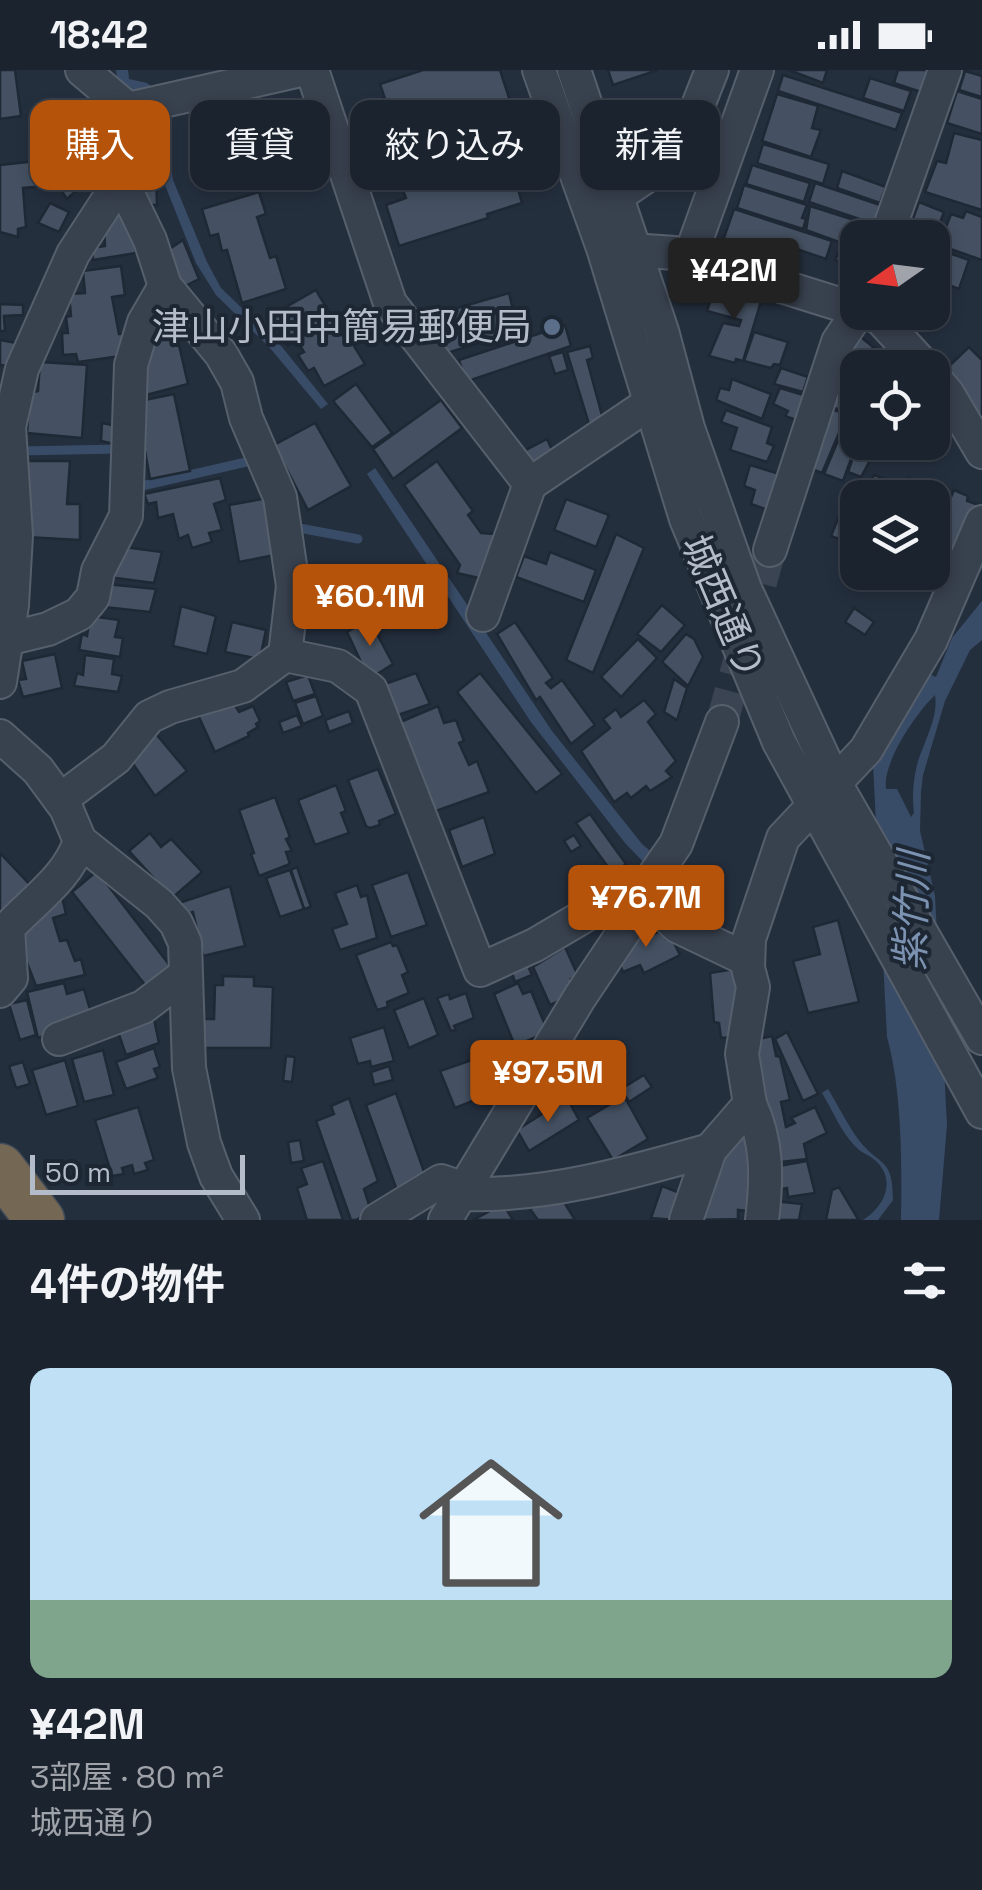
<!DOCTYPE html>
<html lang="ja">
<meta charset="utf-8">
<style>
body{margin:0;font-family:"Space Grotesk","Noto Sans JP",sans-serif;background:#242b36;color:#f1f3f6;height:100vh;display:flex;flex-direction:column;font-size:38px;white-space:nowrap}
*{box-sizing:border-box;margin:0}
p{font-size:32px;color:#a0a4aa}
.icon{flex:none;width:55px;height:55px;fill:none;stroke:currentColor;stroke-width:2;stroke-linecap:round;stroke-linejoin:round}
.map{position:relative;height:1150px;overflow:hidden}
.panel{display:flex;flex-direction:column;background:#1b232e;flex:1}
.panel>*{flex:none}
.top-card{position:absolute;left:30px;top:30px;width:922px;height:90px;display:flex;gap:20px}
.needle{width:65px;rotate:256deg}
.fabs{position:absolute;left:840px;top:150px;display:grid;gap:20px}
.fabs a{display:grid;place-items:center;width:110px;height:110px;border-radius:20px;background:#1b232e;box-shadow:0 5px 15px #0003,0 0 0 2px #39404a;font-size:50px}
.scale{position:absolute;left:30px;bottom:25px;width:215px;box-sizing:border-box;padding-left:10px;border:5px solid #b4bcc9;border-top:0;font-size:28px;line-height:35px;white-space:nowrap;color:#b4bcc9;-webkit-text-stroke:8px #1d2633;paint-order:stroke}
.price{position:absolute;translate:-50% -85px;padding:0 22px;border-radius:10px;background:#b45309;color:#fff;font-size:32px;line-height:65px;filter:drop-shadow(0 2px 5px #0008)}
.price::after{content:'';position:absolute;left:50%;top:60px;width:30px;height:22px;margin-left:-15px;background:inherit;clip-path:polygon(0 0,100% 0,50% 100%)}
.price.current{background:#222;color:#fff}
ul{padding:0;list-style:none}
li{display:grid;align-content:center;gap:20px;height:530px;padding:0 30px}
li span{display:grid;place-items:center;height:310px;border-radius:20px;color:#555}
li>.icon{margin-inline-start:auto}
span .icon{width:180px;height:180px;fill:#fffc;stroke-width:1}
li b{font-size:42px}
h2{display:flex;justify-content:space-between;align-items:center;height:120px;padding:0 30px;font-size:42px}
.chip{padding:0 35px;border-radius:20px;background:#1b232e;box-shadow:0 5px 15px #0003,0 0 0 2px #39404a;font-size:35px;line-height:90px}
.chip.current{background:#b45309;color:#fff}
.status{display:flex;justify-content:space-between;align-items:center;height:70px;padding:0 50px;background:#1b232e;direction:ltr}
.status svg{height:28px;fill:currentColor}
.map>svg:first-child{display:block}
.water{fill:#394c67;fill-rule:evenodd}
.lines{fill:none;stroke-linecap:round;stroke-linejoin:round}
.stream{stroke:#394c67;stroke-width:9}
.building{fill:#455162;stroke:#1f2835;stroke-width:2.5}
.minor-tunnel{stroke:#3a4453;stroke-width:32;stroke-dasharray:32 16;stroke-linecap:butt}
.minor-casing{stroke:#565f6c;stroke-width:36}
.highway-casing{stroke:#434c59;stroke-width:51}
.minor{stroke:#38414e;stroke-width:32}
.highway{stroke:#746855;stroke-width:48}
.service-dot{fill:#5c6f8a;stroke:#1d2633;stroke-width:4}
.labels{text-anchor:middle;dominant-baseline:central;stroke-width:8;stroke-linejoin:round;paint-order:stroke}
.poi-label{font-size:38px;fill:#b4bcc9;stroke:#1d2633;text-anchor:end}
.street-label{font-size:38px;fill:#b4bcc9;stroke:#1d2633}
.water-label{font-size:40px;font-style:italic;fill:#7c92b1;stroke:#1d2633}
</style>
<div class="status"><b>18:42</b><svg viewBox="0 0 49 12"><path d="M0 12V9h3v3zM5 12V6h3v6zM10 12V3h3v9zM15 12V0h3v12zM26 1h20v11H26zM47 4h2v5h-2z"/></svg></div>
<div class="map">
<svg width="982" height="1150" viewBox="0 0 982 1150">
<rect width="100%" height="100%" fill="#242f3e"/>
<g class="water">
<polygon points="116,0 128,0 129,9 147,13 160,23 173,110 207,192 221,218 282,277 328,334 321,339 270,278 216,225 196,193 163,110 159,44 119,21"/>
<polygon points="375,398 552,661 642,774 674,801 654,803 625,773 531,652 367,404"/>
<path d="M982,531V570L970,580L945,631L923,705L921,722L920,761L935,826L947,1055L939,1150H901C902,1093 902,1021 887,967L873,694L919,600L936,607L952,568ZM935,625C939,647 923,674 917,695C913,711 912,727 914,743L911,747L897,719H886C882,693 916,643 935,625Z"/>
<path d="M828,1019C838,1035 847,1054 858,1069C879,1097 893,1086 893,1130L878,1150H863C884,1137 897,1111 876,1091C870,1085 861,1083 856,1077C842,1064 832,1039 822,1023Z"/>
</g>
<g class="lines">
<g class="stream">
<polyline points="18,381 120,379"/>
<polyline points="133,418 255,390"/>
<polyline points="294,457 358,469"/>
</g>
</g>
<g class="building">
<polygon points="0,0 15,0 21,46 0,49"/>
<polygon points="423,0 500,0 511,34 399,71 380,14"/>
<polygon points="608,0 658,0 613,15"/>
<polygon points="789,0 827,0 823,13"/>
<polygon points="898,0 927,0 921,22 894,13"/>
<polygon points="965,1 982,6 982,27 959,20"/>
<polygon points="783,5 902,43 896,60 778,21"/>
<polygon points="870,8 911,21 904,41 863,28"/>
<polygon points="957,21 982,29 982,64 947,53"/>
<polygon points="777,24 818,36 812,58 821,60 811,87 762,71"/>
<polygon points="106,38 114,52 114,86 100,87 96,57 81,61 77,44"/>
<polygon points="954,63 982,70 982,140 925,122 937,91 946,93"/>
<polygon points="139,74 155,74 157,135 149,135 139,121"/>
<polygon points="763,74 829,94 823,114 757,93"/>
<polygon points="508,83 522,133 487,144 488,148 399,176 386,135 406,128 401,115"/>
<polygon points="47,90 48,116 23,118 26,157 18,159 18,167 0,162 0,95"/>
<polygon points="752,95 810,113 804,132 746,114"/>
<polygon points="842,101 886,117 880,133 837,118"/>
<polygon points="70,106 79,118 67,129 59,117"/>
<polygon points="815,113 880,135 874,154 809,132"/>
<polygon points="744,115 807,135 802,148 806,149 803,159 737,138"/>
<polygon points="259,122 266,144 257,147 270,188 276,186 286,219 242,233 227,180 222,181 218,164 210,166 202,139"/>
<polygon points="919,132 944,142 936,163 911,154"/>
<polygon points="50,133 69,142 59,162 38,153"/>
<polygon points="810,136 873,156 869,168 858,168 858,179 806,160"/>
<polygon points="734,139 832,171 826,189 791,177 786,193 766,186 765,189 751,183 749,188 720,179"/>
<polygon points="123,140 133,153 136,183 93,190 92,178 105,176 104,157 114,142"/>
<polygon points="966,141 982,147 982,190 939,175 951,144 963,148"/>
<polygon points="183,170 199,209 183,217 168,180"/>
<polygon points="842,175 858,181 857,199 835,190"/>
<polygon points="932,177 969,190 959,219 932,209"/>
<polygon points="121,196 125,225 112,227 119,264 126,263 128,285 78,292 76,284 63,285 62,263 68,263 66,247 71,246 69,224 85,223 83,201"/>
<polygon points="715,216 762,228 743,291 736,289 735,293 709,286 723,253 739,256 741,250 707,241"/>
<polygon points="316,220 344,268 348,266 365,294 324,316 314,298 308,301 298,285 304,282 297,271 288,276 270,246"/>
<polygon points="509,223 514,244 528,241 530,249 516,254 517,261 447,283 444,274 449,272 440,243"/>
<polygon points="0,234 23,235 23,245 4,246 5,261 0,261"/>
<polygon points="565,255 571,276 465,312 458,303 462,300 459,290"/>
<polygon points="754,262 788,272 780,295 774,294 771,298 744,291"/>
<polygon points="169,263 173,276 179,275 188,314 146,325 139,292 144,269"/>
<polygon points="856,263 873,277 862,298 858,298 858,306 849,322 847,342 828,336"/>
<polygon points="0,270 22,274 15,296 0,295"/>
<polygon points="590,276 593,288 587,290 603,349 589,354 567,282"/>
<polygon points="969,277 982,290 982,351 946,299"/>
<polygon points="875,278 895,295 893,298 864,298"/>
<polygon points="563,282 568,300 555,304 549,286"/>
<polygon points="40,292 87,295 82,368 27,363 30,323 38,321"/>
<polygon points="781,298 808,307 803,322 774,314"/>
<polygon points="732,309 771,324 762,349 716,330 720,318 729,320"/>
<polygon points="858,310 858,370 843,411 824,404 850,342 850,323"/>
<polygon points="356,314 392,363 372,377 333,331"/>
<polygon points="780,318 810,327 802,352 785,346 788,341 773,334"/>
<polygon points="174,324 190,401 150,409 145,381 141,381 135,332"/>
<polygon points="441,330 462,358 393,409 373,379"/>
<polygon points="827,338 847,344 822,403 806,397"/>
<polygon points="726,340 772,357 767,373 774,376 767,392 730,380 737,358 721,352"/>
<polygon points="102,353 122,357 119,375 101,371"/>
<polygon points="315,353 351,416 308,440 274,375"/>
<polygon points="547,369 552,380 533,394 524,381"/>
<polygon points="858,372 899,372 893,380 879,374 861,407 848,402"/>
<polygon points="25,391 70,391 67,434 80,434 80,470 26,467"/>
<polygon points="437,391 473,441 468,445 481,463 495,464 479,508 457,503 460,495 404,415"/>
<polygon points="750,395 786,406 774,442 751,434 755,420 744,416"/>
<polygon points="874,405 898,413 893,428 864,428"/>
<polygon points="220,408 226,430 214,434 222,460 209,463 212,472 192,478 188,465 179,469 173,444 158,448 156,432 148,434 144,424"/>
<polygon points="908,408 923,412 918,428 901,428"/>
<polygon points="954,420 968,426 967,431 982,436 947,522 932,515 938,502 932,500 932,471"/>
<polygon points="268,428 280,484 239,492 229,435"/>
<polygon points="566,429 609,445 596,477 554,460"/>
<polygon points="858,443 858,476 831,466 839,446 855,449"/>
<polygon points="616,464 644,478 593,603 566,590"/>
<polygon points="116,476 162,482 154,513 108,507"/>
<polygon points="550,482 596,500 584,532 516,507 524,486 546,494"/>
<polygon points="106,514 156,519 150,542 104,537"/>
<polygon points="662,535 685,555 661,582 637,564"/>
<polygon points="181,536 216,546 207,584 173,576"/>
<polygon points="854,538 874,552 865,565 845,552"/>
<polygon points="90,546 119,550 115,567 123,568 120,587 79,580 82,564 87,566"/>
<polygon points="369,549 393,594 369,609 347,562"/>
<polygon points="232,552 266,560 260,589 225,582"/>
<polygon points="515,552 553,608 546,613 551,618 562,610 595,655 571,674 540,627 536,630 497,564"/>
<polygon points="686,564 694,569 703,587 688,616 662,592"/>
<polygon points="638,569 657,588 621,627 601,607"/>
<polygon points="55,584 62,618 23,627 18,610 26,609 22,591"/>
<polygon points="85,585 114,589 112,604 122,606 118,622 74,616 77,603 83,605"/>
<polygon points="416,603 430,634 395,646 382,615"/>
<polygon points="480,603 562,704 536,723 457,622"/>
<polygon points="308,605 315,624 293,631 286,612"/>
<polygon points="674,609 687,618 677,650 664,642"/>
<polygon points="316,626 323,646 303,654 295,633"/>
<polygon points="232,630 239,642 253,636 260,651 256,654 258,657 248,663 249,666 215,682 198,645"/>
<polygon points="644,630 656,644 648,652 676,691 666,701 672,707 650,721 646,716 631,728 627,723 614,732 581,681 610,658 603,649 616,639 621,647"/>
<polygon points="438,636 444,653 456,650 464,671 459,673 469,695 477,691 489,722 433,742 398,653"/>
<polygon points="349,641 353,653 329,662 325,650"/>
<polygon points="297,645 302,656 283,663 279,652"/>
<polygon points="156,664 187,701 155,726 127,685"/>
<polygon points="378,699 396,744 379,751 380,755 370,758 366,756 348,710"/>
<polygon points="336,715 346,741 341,743 349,763 315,775 298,730"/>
<polygon points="275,727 290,767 286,769 292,781 286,782 290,794 259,806 251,784 254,783 239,740"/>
<polygon points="590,744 626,794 613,804 576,753"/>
<polygon points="484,747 495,784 462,797 449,760"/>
<polygon points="150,763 161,777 171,769 202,802 172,828 129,781"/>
<polygon points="574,765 581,776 571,782 564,771"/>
<polygon points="0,783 34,819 7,846 0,841"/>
<polygon points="297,797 311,837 304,839 291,800"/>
<polygon points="290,800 304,839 280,847 266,808"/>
<polygon points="97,801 171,897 146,916 72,822"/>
<polygon points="408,802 427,855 391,867 372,815"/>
<polygon points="357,815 361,827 367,825 377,868 340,880 332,859 347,854 335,823"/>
<polygon points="230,816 245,876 203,886 193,842 183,845 179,833"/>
<polygon points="61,823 66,844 53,848 60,871 67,870 75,891 81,889 85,905 36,916 26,890 23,855"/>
<polygon points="646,850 652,865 662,860 666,869 671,867 680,885 644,903 640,895 623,902 615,883"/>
<polygon points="838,850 859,932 808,943 793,891 820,884 813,857"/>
<polygon points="391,872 393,876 397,875 408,902 402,905 409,923 387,932 388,937 377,940 356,885"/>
<polygon points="565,877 578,906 571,909 576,920 571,926 550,935 533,897"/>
<polygon points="528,896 532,905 515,912 512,903"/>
<polygon points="735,899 740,951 733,967 721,968 719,953 714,952 710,903"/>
<polygon points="223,906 254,907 254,916 273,917 271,978 202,978 202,949 214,949 215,915 223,915"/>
<polygon points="64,913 67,924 84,919 91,943 70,957 38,968 27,922"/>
<polygon points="518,913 523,924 531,921 548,962 515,976 494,924"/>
<polygon points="466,923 474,948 454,956 456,960 451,961 437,928 449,924 450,929"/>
<polygon points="424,928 438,965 409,978 394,940"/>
<polygon points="27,930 36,965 20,970 9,934"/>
<polygon points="153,944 159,973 126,985 116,956"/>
<polygon points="384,957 394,991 371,997 370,991 358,994 350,968"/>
<polygon points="787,962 818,1024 803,1031 775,969"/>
<polygon points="772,966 776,986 780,987 790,1030 781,1032 786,1057 795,1053 791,1048 815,1037 827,1063 804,1074 807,1089 772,1093 749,988 759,987 758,969"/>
<polygon points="154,978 160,997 154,999 158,1008 126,1019 116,992"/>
<polygon points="103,980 114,1025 84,1032 72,989"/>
<polygon points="489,984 493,994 489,996 497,1017 491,1018 493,1023 455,1038 440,1001"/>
<polygon points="286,986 295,987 292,1012 283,1011"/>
<polygon points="65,990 78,1036 46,1045 32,1000"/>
<polygon points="23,992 30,1014 16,1018 9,996"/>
<polygon points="389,996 393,1010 374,1015 371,1002"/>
<polygon points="644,1005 652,1017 629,1032 621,1019"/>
<polygon points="396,1023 427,1110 399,1126 366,1035"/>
<polygon points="624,1026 648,1069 613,1090 587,1048"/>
<polygon points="349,1028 378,1111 364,1119 371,1141 356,1150 351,1150 316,1051 334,1044 331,1036"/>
<polygon points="567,1028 579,1050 529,1081 517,1060"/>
<polygon points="138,1037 154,1090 145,1093 148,1100 134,1104 132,1095 122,1098 124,1104 112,1106 95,1050"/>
<polygon points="744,1050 749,1092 748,1141 738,1140 738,1149 694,1150 703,1120"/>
<polygon points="300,1070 304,1091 291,1093 288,1072"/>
<polygon points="323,1091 343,1150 307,1150 297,1118 307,1114 301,1098"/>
<polygon points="807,1091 815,1123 788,1127 787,1118 772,1121 773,1097"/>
<polygon points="662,1116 685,1125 676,1150 651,1148"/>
<polygon points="839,1117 858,1149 857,1150 826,1150 832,1120"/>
<polygon points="552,1125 561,1127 575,1150 538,1150 530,1139"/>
<polygon points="773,1131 802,1134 799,1150 769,1150"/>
<polygon points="503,1134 513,1150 473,1150"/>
</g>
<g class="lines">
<polyline class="minor-tunnel" points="722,652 770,480"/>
<g class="minor-casing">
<g id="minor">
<polyline points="82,0 128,39"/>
<polyline points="312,0 390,233 530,414 650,333 669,326"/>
<polyline points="539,0 603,178 686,449 779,672 982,1042"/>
<polyline points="574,0 662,261 688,358 745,519 836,715 982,968"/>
<polyline points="128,39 301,0"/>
<polyline points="617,126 679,84 712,0"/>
<polyline points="886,168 945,0"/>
<polyline points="616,179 675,183 858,240"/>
<polyline points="690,187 757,0"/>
<polyline points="864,242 880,248 926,298"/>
<polyline points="932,305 948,324 982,382"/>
<polyline points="770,480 838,272 858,242"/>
<polyline points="483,545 530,414"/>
<polyline points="7,569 48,559 79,544 93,527 98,501 126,446 131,295 144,252 165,216"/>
<polyline points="285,585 338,596 371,620 480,900 535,875 630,819 647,827 677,856 748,890"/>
<polyline points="0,612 12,535 16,465 9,357 22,299 73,184 121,110 128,39"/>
<polyline points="0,666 38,700 66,738 80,771 159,834 176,853 185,873 189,998 204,1073 216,1106 243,1150"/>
<polyline points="60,730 116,688 149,647 170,637 243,616 285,585 293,516 280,427 246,348 237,312 221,284 165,216 150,170 121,110"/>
<polyline points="679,837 653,807 676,774 722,652"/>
<path d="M0,921L11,908L8,858C34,830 68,808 80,771"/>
<polyline points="59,969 143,937 185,905"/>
<path d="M750,1034C768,1072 767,1109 762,1150"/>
<path d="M377,1150L441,1111L450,1114L461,1124C546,1127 629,1103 710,1080"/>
<polyline points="445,1150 580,927 647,827"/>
<polyline points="686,1150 710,1080 750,1034 742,984 753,917 748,898 749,869 783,768 866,680 931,570 982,452"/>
</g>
</g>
<g class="highway-casing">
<polyline id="highway" points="0,1098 40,1150"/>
</g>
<use href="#minor" class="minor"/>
<use href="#highway" class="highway"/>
</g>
<circle class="service-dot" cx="552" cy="257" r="10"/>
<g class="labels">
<g class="poi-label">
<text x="532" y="257">津山小田中簡易郵便局</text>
</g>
<g class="street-label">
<text transform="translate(723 537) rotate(67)">城西通り</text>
</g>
<g class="water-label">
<text transform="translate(912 841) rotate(-88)">紫竹川</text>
</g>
</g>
</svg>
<div class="fabs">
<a><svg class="needle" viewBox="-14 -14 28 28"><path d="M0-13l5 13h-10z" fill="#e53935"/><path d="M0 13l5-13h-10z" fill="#a0a4aa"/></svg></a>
<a><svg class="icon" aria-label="locate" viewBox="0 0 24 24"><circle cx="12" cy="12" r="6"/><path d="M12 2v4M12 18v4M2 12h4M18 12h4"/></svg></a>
<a><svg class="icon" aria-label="layers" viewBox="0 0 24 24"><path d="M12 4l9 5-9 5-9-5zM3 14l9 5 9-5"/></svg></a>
</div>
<div class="scale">50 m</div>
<b class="price current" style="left:734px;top:253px">¥42M</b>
<b class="price" style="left:370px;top:579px">¥60.1M</b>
<b class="price" style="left:646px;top:880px">¥76.7M</b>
<b class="price" style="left:548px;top:1055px">¥97.5M</b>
<div class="top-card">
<a class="chip current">購入</a>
<a class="chip">賃貸</a>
<a class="chip">絞り込み</a>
<a class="chip">新着</a>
</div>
</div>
<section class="panel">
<h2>4件の物件<svg class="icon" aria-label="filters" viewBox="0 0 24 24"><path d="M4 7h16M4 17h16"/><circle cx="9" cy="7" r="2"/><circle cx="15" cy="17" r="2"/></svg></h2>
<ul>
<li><span style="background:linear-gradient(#bfe0f5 75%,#7fa58c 0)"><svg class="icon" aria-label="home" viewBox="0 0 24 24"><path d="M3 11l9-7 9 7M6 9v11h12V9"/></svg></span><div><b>¥42M</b><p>3部屋 · 80 m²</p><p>城西通り</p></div></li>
</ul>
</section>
